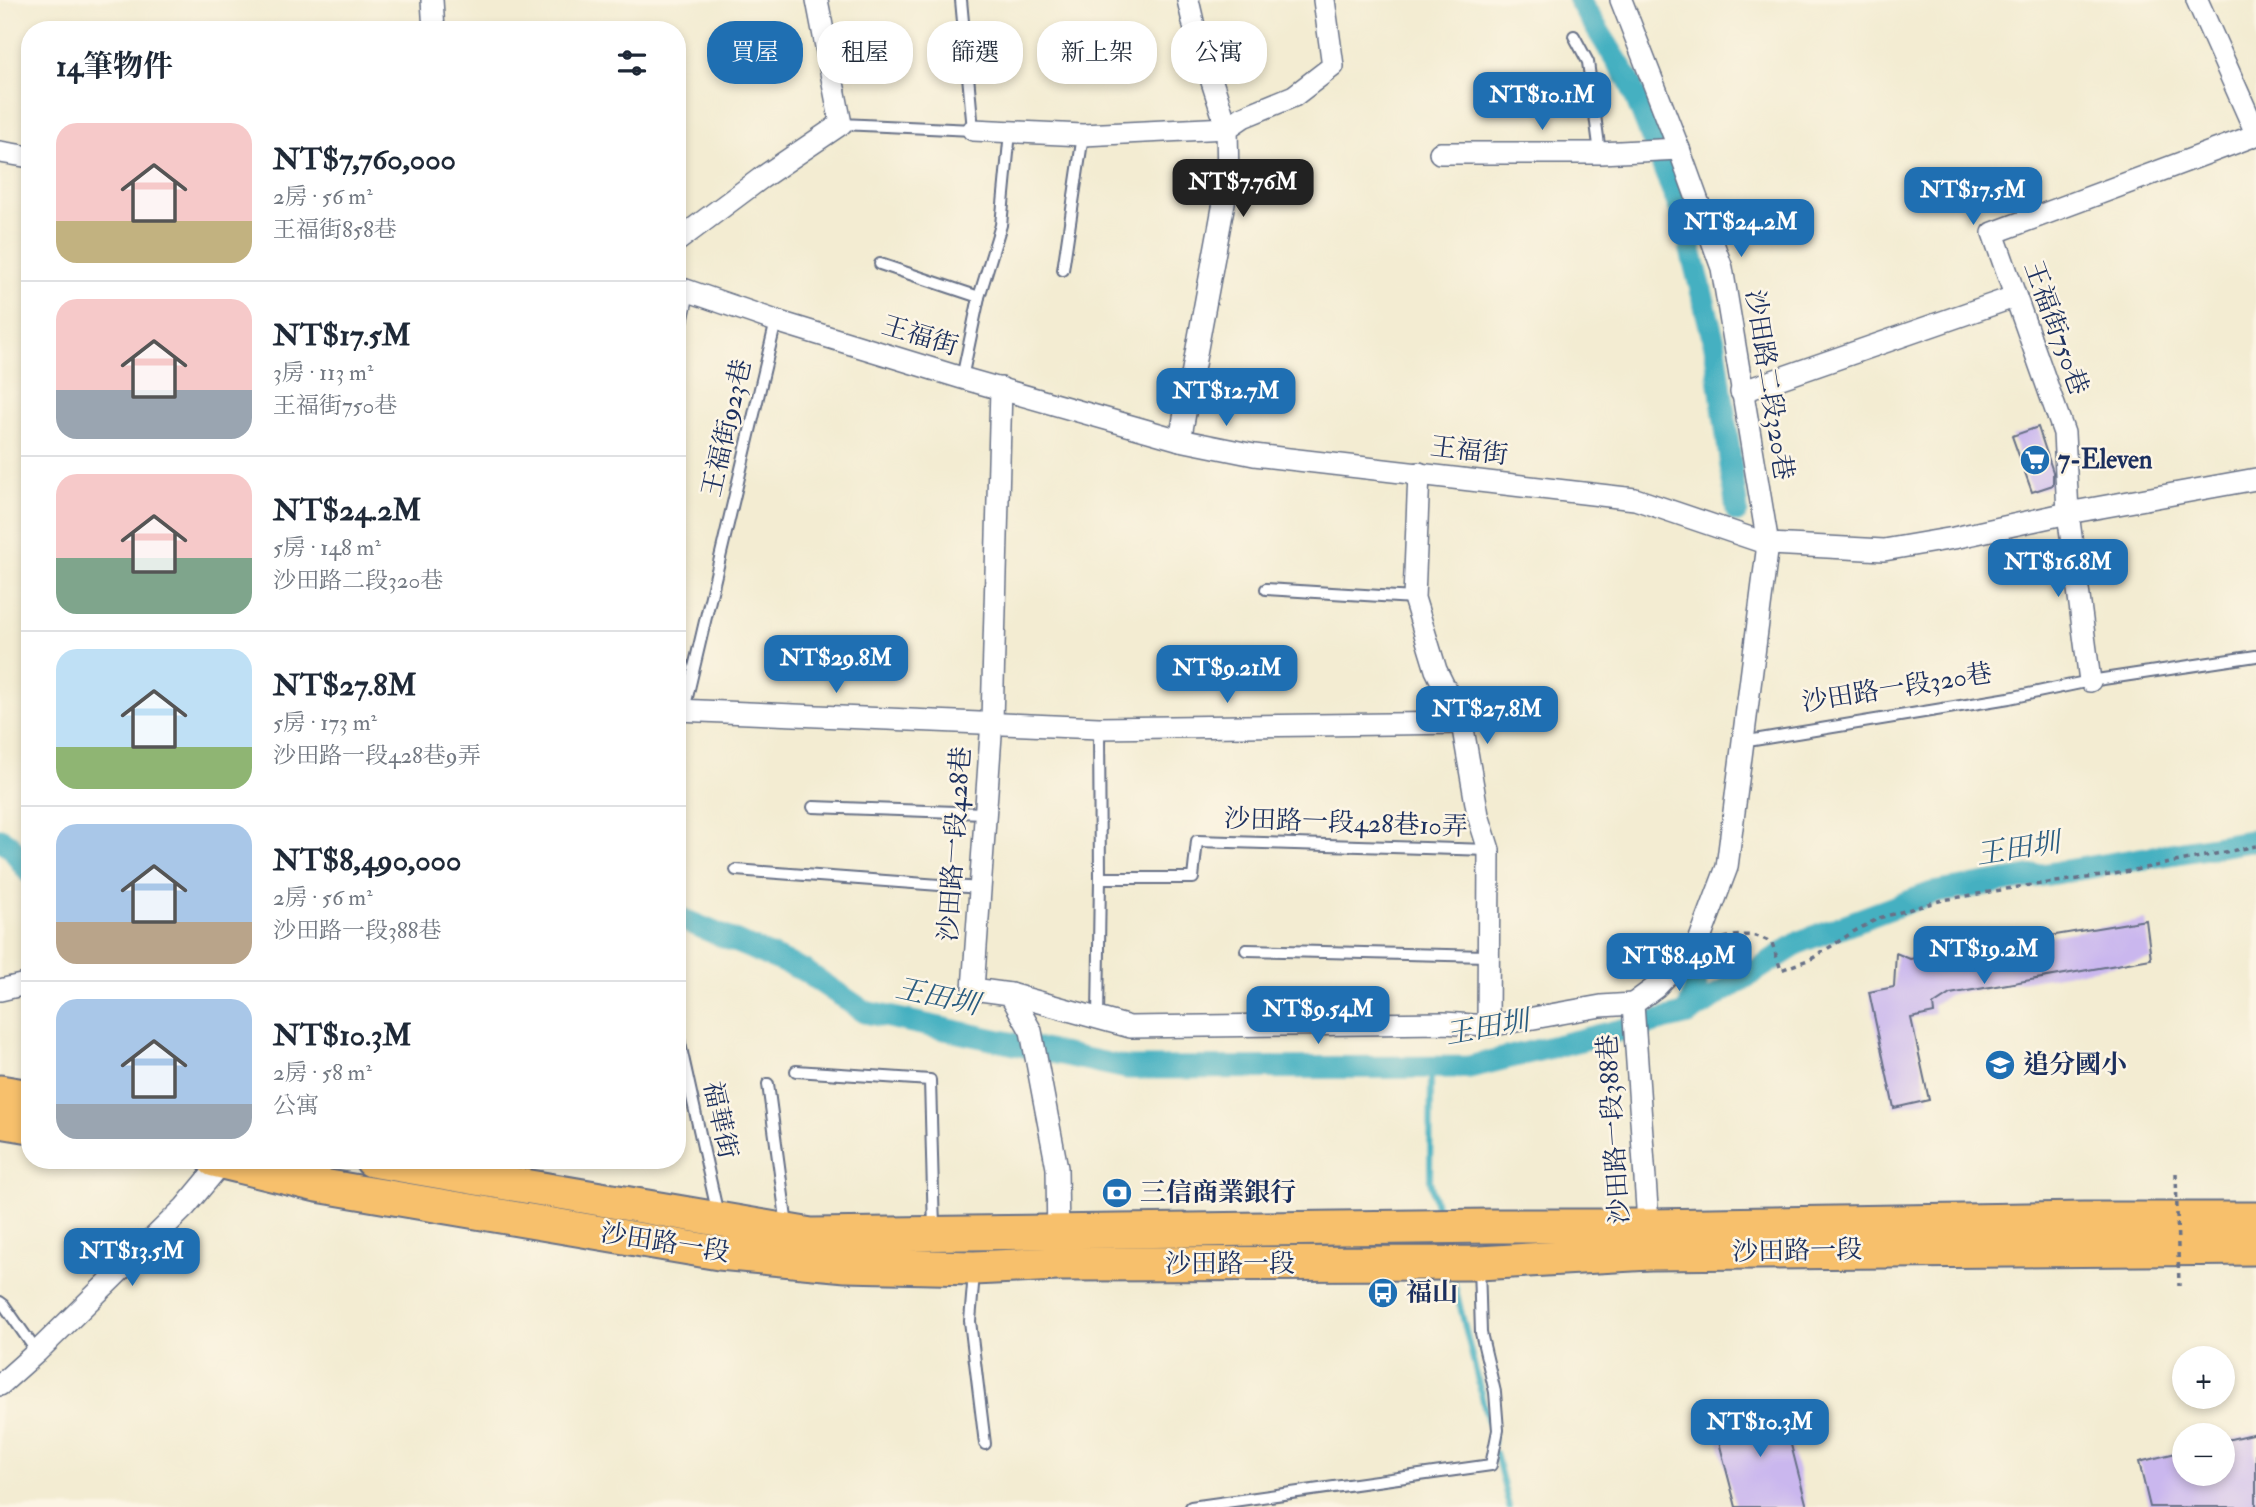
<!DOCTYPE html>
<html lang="zh-TW">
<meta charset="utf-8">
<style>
body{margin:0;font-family:"IM FELL Double Pica","Noto Serif TC",serif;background:#f6f6f7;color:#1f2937;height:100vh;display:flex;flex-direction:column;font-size:26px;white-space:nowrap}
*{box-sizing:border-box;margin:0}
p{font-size:23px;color:#747a83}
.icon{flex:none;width:38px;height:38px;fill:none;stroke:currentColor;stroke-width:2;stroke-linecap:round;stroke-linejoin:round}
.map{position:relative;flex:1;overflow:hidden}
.sheet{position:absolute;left:21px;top:21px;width:665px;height:1148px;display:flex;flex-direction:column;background:#fff;border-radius:28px;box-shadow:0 4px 10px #0003}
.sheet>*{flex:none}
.banner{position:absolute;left:707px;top:21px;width:665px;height:63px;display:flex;gap:14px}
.fabs{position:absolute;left:2172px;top:1346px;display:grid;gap:14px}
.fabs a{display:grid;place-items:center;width:63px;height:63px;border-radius:50%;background:#fff;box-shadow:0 4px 10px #0003;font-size:35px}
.price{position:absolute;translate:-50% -60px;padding:0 16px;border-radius:14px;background:#1f6fb2;color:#fff;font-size:23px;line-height:46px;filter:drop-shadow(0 2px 4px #0008)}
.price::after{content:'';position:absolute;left:50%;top:42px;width:21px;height:16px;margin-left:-10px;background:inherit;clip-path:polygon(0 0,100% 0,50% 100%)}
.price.selected{background:#222;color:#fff}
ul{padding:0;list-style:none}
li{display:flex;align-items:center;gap:21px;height:175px;padding:0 35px}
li+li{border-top:2px solid #e0e1e3}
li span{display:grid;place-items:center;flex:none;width:196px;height:140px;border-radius:21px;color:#555}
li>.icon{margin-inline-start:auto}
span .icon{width:84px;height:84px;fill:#fffc;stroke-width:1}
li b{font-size:30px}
h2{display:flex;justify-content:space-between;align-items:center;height:84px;padding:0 35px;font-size:30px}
.chip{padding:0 24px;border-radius:28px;background:#fff;box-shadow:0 4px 10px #0003;font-size:24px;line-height:63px}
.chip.selected{background:#1f6fb2;color:#fff}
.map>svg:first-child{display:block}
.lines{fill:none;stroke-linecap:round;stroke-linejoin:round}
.stream{stroke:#44b0c1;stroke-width:6}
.canal{stroke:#44b0c1;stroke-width:23}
.building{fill:#cab7ee}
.service-casing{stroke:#677187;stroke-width:14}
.minor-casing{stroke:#677187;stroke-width:24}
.primary-casing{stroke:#677187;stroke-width:37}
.path{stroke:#677187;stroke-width:3.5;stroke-dasharray:5 5;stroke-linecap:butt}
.service{stroke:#fff;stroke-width:10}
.minor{stroke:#fff;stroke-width:21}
.primary{stroke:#f7c06c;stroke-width:33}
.path-bridge{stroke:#677187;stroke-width:3.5;stroke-dasharray:5 5;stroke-linecap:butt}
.labels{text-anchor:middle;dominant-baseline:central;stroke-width:5;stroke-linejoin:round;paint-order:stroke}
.street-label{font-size:26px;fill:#1b2f5e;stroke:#fcf5e5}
.poi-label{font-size:26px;font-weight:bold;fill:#1b2f5e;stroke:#fcf5e5;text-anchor:start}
.water-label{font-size:28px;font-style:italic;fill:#295c81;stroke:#fcf5e5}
</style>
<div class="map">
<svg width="2256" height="1507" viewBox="0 0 2256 1507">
<rect width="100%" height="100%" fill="#fcf5e5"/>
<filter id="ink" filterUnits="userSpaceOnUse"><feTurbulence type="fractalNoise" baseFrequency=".0143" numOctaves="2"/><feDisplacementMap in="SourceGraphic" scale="14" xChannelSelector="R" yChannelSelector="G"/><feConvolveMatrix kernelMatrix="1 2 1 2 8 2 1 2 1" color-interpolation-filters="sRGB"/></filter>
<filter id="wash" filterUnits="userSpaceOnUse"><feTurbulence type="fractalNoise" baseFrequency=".00686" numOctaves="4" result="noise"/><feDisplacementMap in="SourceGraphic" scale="28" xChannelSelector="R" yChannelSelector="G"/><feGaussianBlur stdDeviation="1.57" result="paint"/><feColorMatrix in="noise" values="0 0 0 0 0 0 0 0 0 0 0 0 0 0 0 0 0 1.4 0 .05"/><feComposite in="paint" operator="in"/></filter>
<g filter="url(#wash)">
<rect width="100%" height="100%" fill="#f3ecd2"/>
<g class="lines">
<g class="stream">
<polyline points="1431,1067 1430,1181 1439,1218"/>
<polyline points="1452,1273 1493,1443"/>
<polyline points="1496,1453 1509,1507"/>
</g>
<g class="canal">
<polyline points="1579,0 1630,82 1682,214 1715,346 1737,511"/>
<path d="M0,839C18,848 16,859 30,873"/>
<polyline points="677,917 803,970 865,1012 1127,1068 1469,1067 1688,1014 1802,941 1932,893 2256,840"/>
<polyline points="1688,1014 1696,984"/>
</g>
</g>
<g id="blocks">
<g class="building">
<polygon points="2038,427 2053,472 2053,485 2032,492 2012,436"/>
<polygon points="2146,920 2151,959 1950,994 1933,1005 1934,1013 1911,1018 1929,1100 1894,1108 1869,992 1894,987 1896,953 1910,959"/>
<polygon points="1780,1402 1807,1507 1736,1507 1713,1419"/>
<polygon points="2256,1433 2256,1507 2150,1507 2139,1462 2184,1451 2184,1474 2222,1474 2222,1441"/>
</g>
</g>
</g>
<g filter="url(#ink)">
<use href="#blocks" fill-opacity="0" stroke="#677187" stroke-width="2"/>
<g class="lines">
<g class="service-casing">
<g id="service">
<polyline points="1574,36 1588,62 1600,153"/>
<polyline points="841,124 973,130 961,0"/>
<polyline points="880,264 979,297"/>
<polyline points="1063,270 1083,135"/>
<polyline points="962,378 979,297 1001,225 1010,132"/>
<polyline points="1266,589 1414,598"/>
<polyline points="684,710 776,321"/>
<polyline points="1742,742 2009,698 2090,681 2256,656"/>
<polyline points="813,807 985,813"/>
<polyline points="736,870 980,888"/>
<polyline points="1100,878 1193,878 1197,841 1489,850"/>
<polyline points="1246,950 1487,956"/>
<polyline points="1098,1018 1100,878 1099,728"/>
<polyline points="677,1030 718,1215"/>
<polyline points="796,1071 930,1080 934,1230"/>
<polyline points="768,1084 787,1226"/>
<polyline points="974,1273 970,1321 985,1444"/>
<polyline points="0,1302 4,1305 37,1352"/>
<polyline points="1191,1507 1491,1465 1498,1430 1495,1392 1481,1333 1479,1265"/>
</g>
</g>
<g class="minor-casing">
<g id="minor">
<polyline points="432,0 434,30"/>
<polyline points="1621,0 1679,149 1722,268 1768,544 1727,867 1698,944 1656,987 1633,1004 1649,1237"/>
<polyline points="2197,0 2256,133"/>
<polyline points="973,130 1083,135 1227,128 1243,117 1294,96 1333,66 1324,0"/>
<polyline points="0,152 30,157"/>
<polyline points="1440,153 1600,153 1679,149"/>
<polyline points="677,241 760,179 841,124 817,0"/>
<polyline points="677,287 776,321 962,378 1180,440 1254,455 1635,499 1768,544 1884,550 1954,538 2068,513 2256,479"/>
<polyline points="677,322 684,290"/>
<polyline points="1001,388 992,721 973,989 1010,994 1031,1031 1057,1168 1058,1244"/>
<polyline points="1741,392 2014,297"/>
<polyline points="1180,440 1228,181 1227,128 1194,26 1188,0"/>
<polyline points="1419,473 1414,598 1436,670 1462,723 1478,815 1489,850 1488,1026"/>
<polyline points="2090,681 2068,513 2064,433 1993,233 2256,135"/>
<polyline points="677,710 1099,728 1462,723"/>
<polyline points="0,990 30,983"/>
<polyline points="1010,994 1130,1027 1444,1023 1488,1026 1601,1006 1633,1004"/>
<polyline points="317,1185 320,1160"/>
<polyline points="0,1385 37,1352 185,1207 224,1160"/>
</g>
</g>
<g class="primary-casing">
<g id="primary">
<polyline points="0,1092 30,1097"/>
<polyline points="0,1121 30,1126"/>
<polyline points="214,1160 317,1185 719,1253 846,1265 974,1268 1058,1264 1479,1263 1650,1253 2256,1248"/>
<polyline points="372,1160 811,1235 1490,1226 1649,1226 2084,1219 2256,1219"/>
</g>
</g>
<path class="path" d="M1724,938C1742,934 1756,933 1772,943L1781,970L1813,958L1853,932L1879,918L1943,900L2018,887L2109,875L2256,846"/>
<use href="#service" class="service"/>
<use href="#minor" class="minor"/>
<use href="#primary" class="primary"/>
<polyline class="path-bridge" points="2176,1173 2179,1286"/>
</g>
</g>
<defs>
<g id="supermarket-disc" transform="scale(1.575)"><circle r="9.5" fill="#1f6fb2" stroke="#fcf5e5"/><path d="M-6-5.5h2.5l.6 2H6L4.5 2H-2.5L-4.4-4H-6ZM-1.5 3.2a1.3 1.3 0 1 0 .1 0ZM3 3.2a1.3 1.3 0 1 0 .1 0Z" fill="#fff"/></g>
<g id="school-disc" transform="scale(1.575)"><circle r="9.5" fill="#1f6fb2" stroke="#fcf5e5"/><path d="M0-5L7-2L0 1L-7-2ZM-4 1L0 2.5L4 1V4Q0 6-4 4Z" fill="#fff"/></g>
<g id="bank-disc" transform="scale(1.575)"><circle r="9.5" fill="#1f6fb2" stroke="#fcf5e5"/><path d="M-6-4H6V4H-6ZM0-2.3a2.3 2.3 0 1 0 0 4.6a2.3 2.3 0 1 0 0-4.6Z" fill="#fff"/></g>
<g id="bus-disc" transform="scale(1.575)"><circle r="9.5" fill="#1f6fb2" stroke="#fcf5e5"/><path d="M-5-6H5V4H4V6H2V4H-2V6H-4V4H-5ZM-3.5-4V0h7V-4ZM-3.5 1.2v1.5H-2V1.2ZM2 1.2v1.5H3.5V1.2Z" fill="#fff"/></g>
</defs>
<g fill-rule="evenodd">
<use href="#supermarket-disc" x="2035" y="460"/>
<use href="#school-disc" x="2000" y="1065"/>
<use href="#bank-disc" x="1117" y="1193"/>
<use href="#bus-disc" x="1383" y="1293"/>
</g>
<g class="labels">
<g class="street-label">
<text transform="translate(2056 328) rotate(70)">王福街750巷</text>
<text transform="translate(920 336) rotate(17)">王福街</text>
<text transform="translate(1769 385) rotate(81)">沙田路二段320巷</text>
<text transform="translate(727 428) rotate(-77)">王福街923巷</text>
<text transform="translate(1469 451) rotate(7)">王福街</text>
<text transform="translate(1897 688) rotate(-9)">沙田路一段320巷</text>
<text transform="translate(1346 823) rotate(2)">沙田路一段428巷10弄</text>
<text transform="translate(955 844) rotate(-86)">沙田路一段428巷</text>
<text transform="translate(720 1120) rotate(78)">福華街</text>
<text transform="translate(1614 1129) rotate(-94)">沙田路一段388巷</text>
<text transform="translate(665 1243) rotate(9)">沙田路一段</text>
<text transform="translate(1797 1251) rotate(-1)">沙田路一段</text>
<text x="1230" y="1264">沙田路一段</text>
</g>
<g class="poi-label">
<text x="2058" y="460">7-Eleven</text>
<text x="2023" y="1065">追分國小</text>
<text x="1140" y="1193">三信商業銀行</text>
<text x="1406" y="1293">福山</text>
</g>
<g class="water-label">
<text transform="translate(2018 849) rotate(-9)">王田圳</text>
<text transform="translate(937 997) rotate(12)">王田圳</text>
<text transform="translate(1487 1028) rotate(-10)">王田圳</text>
</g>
</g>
</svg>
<div class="fabs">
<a>+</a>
<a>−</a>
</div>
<b class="price" style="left:1542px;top:132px">NT$10.1M</b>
<b class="price selected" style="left:1243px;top:219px">NT$7.76M</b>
<b class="price" style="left:1973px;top:227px">NT$17.5M</b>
<b class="price" style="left:1741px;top:259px">NT$24.2M</b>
<b class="price" style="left:1226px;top:428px">NT$12.7M</b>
<b class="price" style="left:2058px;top:599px">NT$16.8M</b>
<b class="price" style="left:836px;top:695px">NT$29.8M</b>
<b class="price" style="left:1227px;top:705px">NT$9.21M</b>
<b class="price" style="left:1487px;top:746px">NT$27.8M</b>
<b class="price" style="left:1984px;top:986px">NT$19.2M</b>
<b class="price" style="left:1679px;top:993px">NT$8.49M</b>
<b class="price" style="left:1318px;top:1046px">NT$9.54M</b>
<b class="price" style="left:132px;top:1288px">NT$13.5M</b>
<b class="price" style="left:1760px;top:1459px">NT$10.3M</b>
<div class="banner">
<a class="chip selected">買屋</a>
<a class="chip">租屋</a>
<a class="chip">篩選</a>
<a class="chip">新上架</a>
<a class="chip">公寓</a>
</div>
<section class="sheet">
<h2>14筆物件<svg class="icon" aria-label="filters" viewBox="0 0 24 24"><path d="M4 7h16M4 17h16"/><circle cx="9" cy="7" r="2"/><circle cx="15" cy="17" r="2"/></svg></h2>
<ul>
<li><span style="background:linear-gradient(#f6c9c9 70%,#c2b280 0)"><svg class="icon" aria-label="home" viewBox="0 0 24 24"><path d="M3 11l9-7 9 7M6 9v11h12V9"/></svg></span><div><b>NT$7,760,000</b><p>2房 · 56 m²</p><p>王福街858巷</p></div></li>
<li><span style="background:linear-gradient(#f6c9c9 65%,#9aa5b1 0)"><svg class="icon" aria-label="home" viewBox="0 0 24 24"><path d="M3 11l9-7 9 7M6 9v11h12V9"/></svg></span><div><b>NT$17.5M</b><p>3房 · 113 m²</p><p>王福街750巷</p></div></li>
<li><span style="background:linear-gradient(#f6c9c9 60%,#7fa58c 0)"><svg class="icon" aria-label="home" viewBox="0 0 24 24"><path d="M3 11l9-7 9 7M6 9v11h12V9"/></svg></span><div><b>NT$24.2M</b><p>5房 · 148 m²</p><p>沙田路二段320巷</p></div></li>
<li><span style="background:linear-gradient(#bfe0f5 70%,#8fb573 0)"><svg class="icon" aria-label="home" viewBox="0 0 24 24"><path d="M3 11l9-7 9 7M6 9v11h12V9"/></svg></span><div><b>NT$27.8M</b><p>5房 · 173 m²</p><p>沙田路一段428巷9弄</p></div></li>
<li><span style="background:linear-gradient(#a9c7e8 70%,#b9a48a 0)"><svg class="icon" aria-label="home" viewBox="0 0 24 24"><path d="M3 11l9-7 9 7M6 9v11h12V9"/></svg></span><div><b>NT$8,490,000</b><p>2房 · 56 m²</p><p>沙田路一段388巷</p></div></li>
<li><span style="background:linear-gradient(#a9c7e8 75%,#9aa5b1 0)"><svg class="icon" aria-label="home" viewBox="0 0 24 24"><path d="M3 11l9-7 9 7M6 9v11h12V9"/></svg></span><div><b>NT$10.3M</b><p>2房 · 58 m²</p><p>公寓</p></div></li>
</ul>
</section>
</div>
